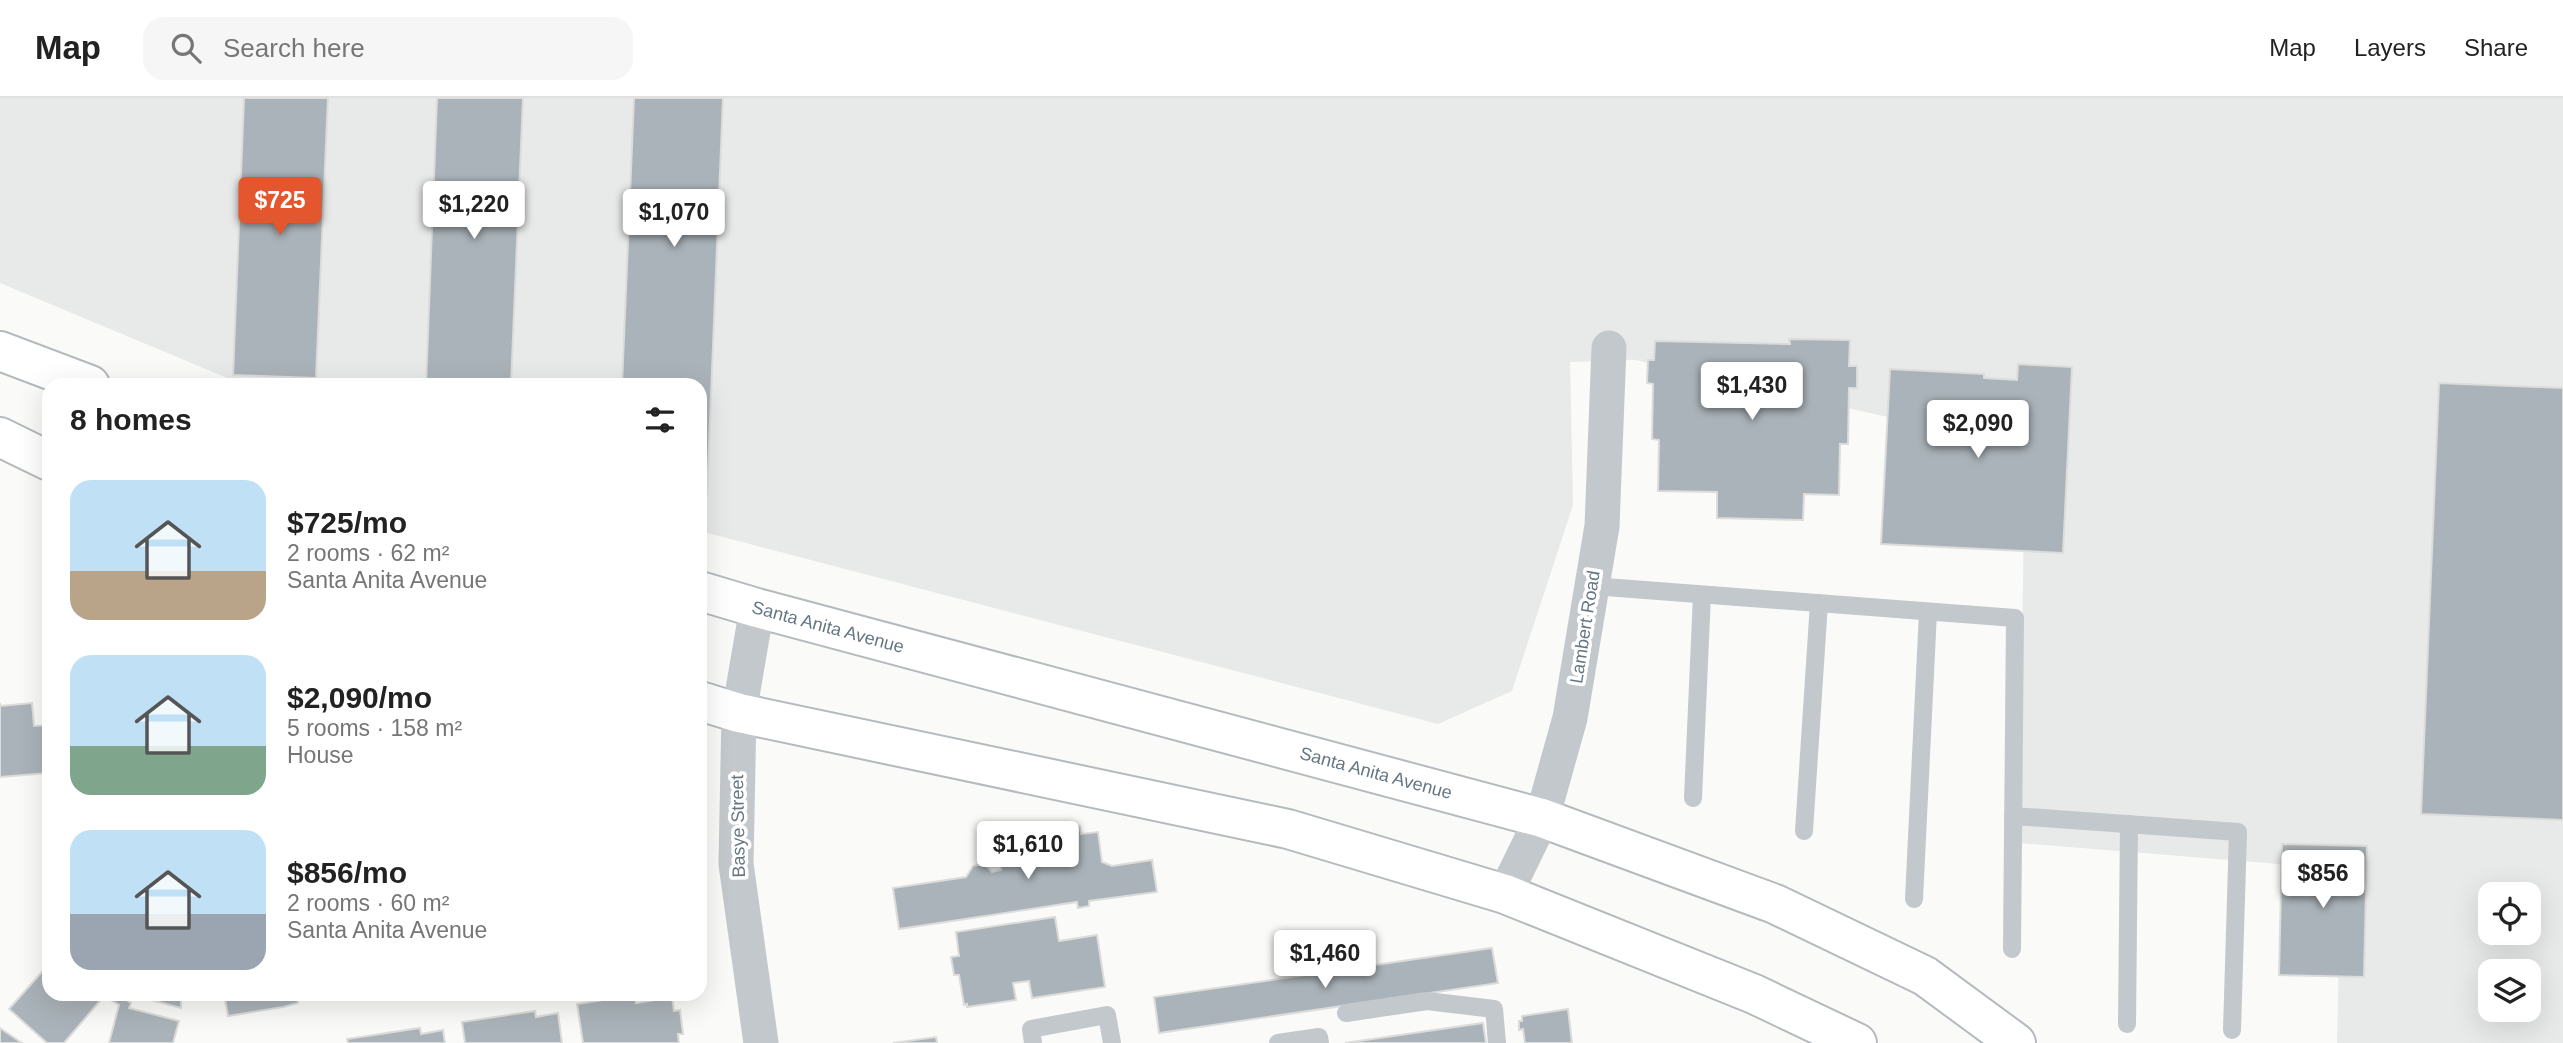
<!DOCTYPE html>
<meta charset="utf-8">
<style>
body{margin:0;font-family:Helvetica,sans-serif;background:#f6f6f6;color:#222;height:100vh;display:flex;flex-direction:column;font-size:26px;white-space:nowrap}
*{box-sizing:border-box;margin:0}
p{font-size:23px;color:#767676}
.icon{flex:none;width:38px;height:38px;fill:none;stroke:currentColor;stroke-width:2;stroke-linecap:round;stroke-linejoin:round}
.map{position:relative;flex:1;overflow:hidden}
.sheet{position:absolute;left:42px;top:280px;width:665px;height:623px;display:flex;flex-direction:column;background:#fff;border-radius:21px;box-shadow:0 7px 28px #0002}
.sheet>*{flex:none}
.buttons{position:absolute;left:2478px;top:784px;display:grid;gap:14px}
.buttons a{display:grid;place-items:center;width:63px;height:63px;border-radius:14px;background:#fff;box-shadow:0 7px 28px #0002;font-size:35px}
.price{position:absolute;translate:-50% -60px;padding:0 16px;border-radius:7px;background:#fff;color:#222;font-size:23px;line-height:46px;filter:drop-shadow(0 2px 4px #0008)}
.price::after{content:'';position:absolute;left:50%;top:42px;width:21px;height:16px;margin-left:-10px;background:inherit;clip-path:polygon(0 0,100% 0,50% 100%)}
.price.selected{background:#e4572e;color:#fff}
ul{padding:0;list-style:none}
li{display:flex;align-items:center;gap:21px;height:175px;padding:0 28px}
li span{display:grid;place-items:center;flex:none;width:196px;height:140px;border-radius:21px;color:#555}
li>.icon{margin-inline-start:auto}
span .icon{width:84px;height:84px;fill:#fffc;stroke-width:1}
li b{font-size:30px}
h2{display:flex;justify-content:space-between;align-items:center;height:84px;padding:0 28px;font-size:30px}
header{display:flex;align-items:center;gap:42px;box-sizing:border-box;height:98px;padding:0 35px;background:#fff;border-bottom:2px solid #e0e0e0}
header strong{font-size:33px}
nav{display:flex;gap:38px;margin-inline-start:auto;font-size:24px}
.search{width:490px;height:63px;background:#f6f6f6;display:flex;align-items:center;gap:18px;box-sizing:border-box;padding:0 24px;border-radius:21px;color:#767676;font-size:26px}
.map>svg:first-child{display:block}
.built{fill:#e8e9e9;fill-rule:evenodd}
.building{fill:#aab3b9;stroke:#dcdcda;stroke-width:2}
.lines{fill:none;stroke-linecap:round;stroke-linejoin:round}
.primary-casing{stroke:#b5babe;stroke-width:42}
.service{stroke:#c3c8cc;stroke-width:18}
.minor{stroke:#c3c8cc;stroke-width:35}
.primary{stroke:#fff;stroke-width:38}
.labels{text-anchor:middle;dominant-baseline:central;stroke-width:7;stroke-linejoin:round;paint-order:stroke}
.street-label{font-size:18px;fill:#657683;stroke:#fff}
</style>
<header>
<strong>Map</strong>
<div class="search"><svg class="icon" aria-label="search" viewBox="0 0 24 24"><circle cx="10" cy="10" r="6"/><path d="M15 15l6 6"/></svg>Search here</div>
<nav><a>Map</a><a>Layers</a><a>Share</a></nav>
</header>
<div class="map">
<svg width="2563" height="945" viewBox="0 0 2563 945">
<rect width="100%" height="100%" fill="#fafaf8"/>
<path class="built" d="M0,0H2563V945H2337L2341,771L2019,745L2025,350L1635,262L1570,264L1573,407L1512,593L1438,626L700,433V287H244L0,185ZM2490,796H2529V835H2490ZM2490,873H2529V912H2490Z"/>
<g class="building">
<polygon points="244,0 328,0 316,280 233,277"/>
<polygon points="437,0 523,0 511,287 426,287"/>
<polygon points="634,0 723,0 707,397 700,397 700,287 622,287"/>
<polygon points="1789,241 1850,242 1849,268 1857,268 1857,290 1849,290 1848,346 1840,346 1839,397 1804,396 1803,422 1717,420 1717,394 1658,393 1659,342 1652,341 1653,286 1647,285 1648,262 1654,262 1655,243 1790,246"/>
<polygon points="2018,266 2072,269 2063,455 1881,446 1890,271 1984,276 1984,280 2017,282"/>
<polygon points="2439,285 2563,290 2563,722 2421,716"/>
<polygon points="0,605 0,608 32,605 34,628 49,627 48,675 0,679"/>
<polygon points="1054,724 1080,728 1081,736 1098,734 1102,764 1112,768 1152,762 1157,794 1089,803 1089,808 1078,810 1077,804 899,831 893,790 966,779 973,768 984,766 992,774 1001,772 1000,762 1023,759 1024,764 1026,764 1023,729"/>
<polygon points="2282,746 2367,748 2364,879 2279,877"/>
<polygon points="1055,819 1059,843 1097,837 1105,889 1032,900 1029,883 1013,885 1016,902 967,909 967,906 964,907 959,877 954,877 951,859 959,858 956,834"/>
<polygon points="1492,850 1498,885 1159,935 1154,899"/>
<polygon points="49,866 49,896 122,896 122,899 131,905 129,910 179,923 173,945 109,945 119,907 104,898 64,945 47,945 9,911"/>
<polygon points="150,896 181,896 181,910 144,900"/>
<polygon points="224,896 319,896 319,898 298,902 298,905 283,909 228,918"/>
<polygon points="340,896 385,896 341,902"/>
<polygon points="635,897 636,905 672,899 674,913 680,912 683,936 678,936 679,945 583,945 577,906"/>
<polygon points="1568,911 1572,945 1525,945 1523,931 1519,932 1519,923 1522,923 1522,918"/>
<polygon points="535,913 536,919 558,915 562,945 465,945 462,924"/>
<polygon points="1483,925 1486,945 1345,945"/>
<polygon points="0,930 22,945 0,945"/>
<polygon points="420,930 421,936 443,932 445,945 348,945 347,941"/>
<polygon points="936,939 937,945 893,945"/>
</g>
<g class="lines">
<g class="primary-casing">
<g id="primary">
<polyline points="0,253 90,287"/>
<polyline points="0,339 49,363"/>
<polyline points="700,493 757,510 1542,720 1775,806 1925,878 2016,945"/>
<polyline points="700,603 739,615 1288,731 1505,796 1754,896 1857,945"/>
</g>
</g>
<g class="service">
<polyline points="1592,488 2015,520 2012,851"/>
<polyline points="1693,700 1702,497"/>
<polyline points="2013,718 2238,734 2232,932"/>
<polyline points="1804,733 1819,505"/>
<polyline points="1914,801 1928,514"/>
<polyline points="1346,915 1427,903 1494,911 1497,945"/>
<polyline points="2127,926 2129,726"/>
<polyline points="1033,945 1031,931 1107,917 1112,945"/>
<polyline points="1278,945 1319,939 1320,945"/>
</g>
<g class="minor">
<polyline points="757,510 739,615 736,766 761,945"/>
<polyline points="1505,796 1542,720 1570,620 1602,428 1609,250"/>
</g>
<use href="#primary" class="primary"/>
</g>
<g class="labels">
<g class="street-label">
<text transform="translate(828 529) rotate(15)">Santa Anita Avenue</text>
<text transform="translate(1585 529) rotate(-81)">Lambert Road</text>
<text transform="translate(1376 675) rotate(15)">Santa Anita Avenue</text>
<text transform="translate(738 728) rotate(-91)">Basye Street</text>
</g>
</g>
</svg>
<div class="buttons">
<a><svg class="icon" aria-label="locate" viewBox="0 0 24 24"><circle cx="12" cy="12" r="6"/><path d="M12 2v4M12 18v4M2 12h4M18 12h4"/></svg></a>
<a><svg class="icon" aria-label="layers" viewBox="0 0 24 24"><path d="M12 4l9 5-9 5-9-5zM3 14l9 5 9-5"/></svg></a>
</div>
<b class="price selected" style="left:280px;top:139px">$725</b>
<b class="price" style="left:474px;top:143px">$1,220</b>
<b class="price" style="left:674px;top:151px">$1,070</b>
<b class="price" style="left:1752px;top:324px">$1,430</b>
<b class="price" style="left:1978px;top:362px">$2,090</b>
<b class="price" style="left:1028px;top:783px">$1,610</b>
<b class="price" style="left:2323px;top:812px">$856</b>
<b class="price" style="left:1325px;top:892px">$1,460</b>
<section class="sheet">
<h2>8 homes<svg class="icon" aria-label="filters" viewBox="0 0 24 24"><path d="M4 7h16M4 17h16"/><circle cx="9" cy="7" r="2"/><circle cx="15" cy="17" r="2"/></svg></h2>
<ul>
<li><span style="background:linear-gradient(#bfe0f5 65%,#b9a48a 0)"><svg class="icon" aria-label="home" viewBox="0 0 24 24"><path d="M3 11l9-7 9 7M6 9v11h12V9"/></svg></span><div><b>$725/mo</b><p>2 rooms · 62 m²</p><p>Santa Anita Avenue</p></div></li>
<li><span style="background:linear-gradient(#bfe0f5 65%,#7fa58c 0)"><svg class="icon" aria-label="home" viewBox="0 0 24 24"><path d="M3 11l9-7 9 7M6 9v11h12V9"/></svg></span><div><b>$2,090/mo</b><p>5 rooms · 158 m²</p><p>House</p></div></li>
<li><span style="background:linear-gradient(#bfe0f5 60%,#9aa5b1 0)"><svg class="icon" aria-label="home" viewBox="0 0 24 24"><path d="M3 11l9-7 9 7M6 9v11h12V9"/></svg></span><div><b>$856/mo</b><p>2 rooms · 60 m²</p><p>Santa Anita Avenue</p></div></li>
</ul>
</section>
</div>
